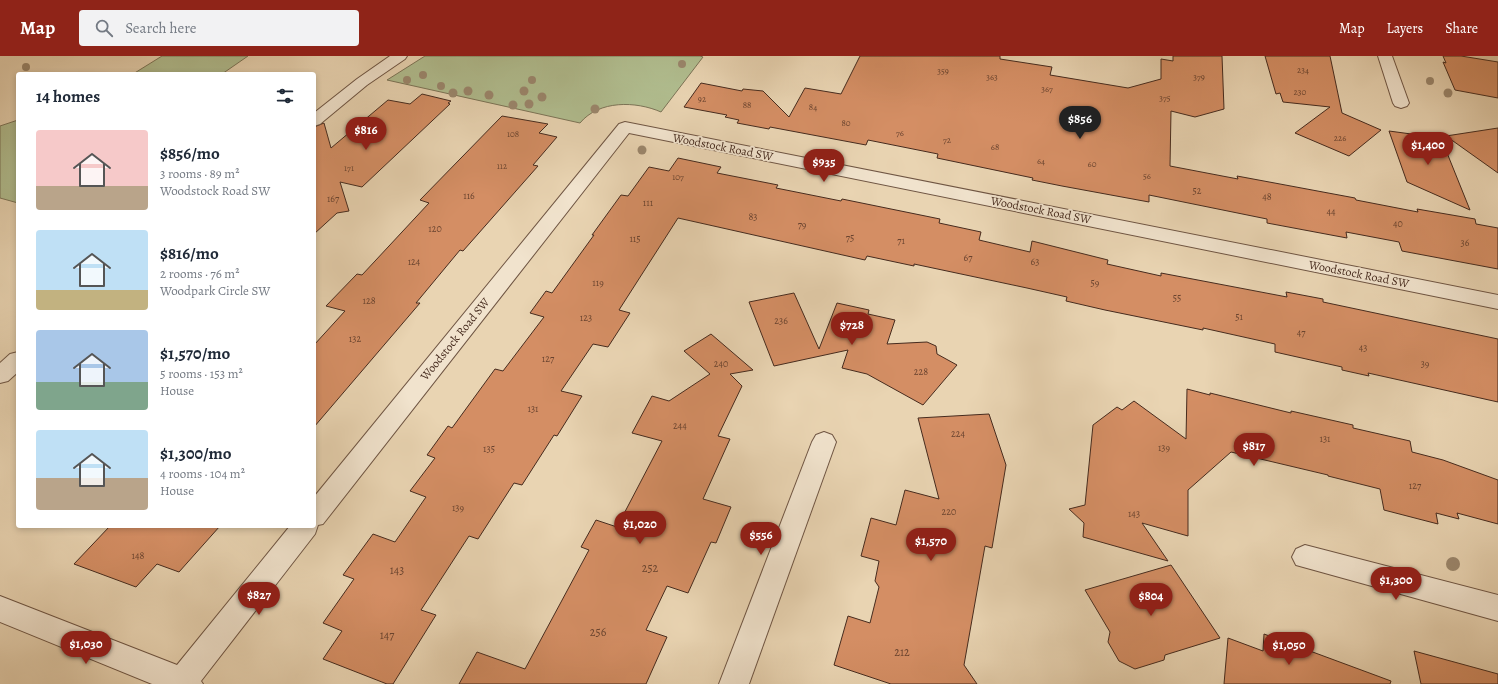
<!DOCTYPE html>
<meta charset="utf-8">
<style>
body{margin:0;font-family:Alegreya,serif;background:#f2f2f3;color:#1f2937;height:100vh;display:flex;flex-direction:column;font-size:15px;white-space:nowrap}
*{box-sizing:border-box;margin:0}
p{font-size:13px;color:#747a83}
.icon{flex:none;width:22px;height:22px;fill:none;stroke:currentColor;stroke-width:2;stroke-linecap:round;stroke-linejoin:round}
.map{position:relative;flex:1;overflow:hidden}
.sheet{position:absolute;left:16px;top:16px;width:300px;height:456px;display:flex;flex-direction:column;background:#fff;border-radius:4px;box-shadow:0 2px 6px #0003}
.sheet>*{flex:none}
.price{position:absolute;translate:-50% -34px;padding:0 9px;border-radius:14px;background:#8f2418;color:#fff;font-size:13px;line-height:26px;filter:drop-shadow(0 1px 2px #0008)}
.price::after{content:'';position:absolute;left:50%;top:24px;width:12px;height:9px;margin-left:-6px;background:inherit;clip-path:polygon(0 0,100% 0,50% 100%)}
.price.selected{background:#222;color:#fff}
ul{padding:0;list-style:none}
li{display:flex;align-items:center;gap:12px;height:100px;padding:0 20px}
li span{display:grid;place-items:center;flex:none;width:112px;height:80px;border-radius:4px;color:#555}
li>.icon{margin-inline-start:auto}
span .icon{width:48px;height:48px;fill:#fffc;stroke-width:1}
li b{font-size:17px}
h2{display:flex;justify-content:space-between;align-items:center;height:48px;padding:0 20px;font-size:17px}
header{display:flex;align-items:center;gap:24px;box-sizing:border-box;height:56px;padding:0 20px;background:#8f2418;color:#fff}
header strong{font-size:19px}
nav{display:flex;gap:22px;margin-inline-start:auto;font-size:14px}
.search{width:280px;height:36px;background:#f2f2f3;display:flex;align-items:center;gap:10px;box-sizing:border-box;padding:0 14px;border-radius:4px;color:#747a83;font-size:15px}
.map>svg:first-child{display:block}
.green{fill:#b1be90;stroke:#7c7457}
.building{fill:#d48e64;stroke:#462b1e}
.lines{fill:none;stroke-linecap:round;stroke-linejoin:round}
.minor-casing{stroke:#6f5543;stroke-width:2}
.minor{fill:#f1e3cd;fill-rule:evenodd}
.tree{fill:#9b876d}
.labels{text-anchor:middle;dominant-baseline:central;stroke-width:3.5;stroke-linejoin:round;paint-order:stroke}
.far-number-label{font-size:9px;fill:#6a4430}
.number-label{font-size:10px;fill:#6a4430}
.street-label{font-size:12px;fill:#462b1e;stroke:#f1e3cd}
.near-number-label{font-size:12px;fill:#6a4430}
</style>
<header>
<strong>Map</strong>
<div class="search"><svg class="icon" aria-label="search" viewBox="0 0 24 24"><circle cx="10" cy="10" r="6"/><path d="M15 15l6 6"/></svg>Search here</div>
<nav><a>Map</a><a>Layers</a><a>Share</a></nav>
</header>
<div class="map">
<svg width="1498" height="628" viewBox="0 0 1498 628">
<rect width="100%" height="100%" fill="#e9d4b2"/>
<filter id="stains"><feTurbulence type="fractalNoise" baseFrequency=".005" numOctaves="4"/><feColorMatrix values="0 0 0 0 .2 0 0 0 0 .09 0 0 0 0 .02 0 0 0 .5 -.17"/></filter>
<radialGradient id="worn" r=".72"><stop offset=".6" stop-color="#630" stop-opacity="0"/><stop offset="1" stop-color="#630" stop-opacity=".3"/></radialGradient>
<g class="green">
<polygon points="162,0 248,0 222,18 133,18"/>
<path d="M425,0H700L703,1L661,56C636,45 599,44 580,67L387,24Z"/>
<polygon points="18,64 18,147 0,142 0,70"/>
</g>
<g class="building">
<polygon points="860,0 1000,0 1000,3 1052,11 1050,19 1128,32 1161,23 1161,3 1173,5 1173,0 1222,0 1224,53 1195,61 1171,55 1170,110 1238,123 1237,120 1355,142 1356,144 1418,156 1417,153 1475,163 1476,168 1498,172 1498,213 1402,195 1399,186 1346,176 1347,182 1267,167 1267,163 1149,139 1149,146 1062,130 1032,124 1033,122 937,102 938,98 868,84 866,89 770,71 769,73 737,67 739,64 725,61 727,59 684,51 701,27 742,35 743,33 763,35 789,61 805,32 841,38"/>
<polygon points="1265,0 1330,0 1342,57 1381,74 1349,100 1295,77 1330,51 1283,46 1280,37 1276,38"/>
<polygon points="1443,0 1461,0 1498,6 1498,42 1455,34 1443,6 1446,7"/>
<polygon points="422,38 451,45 448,47 450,48 362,131 340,126 349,155 337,157 314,178 314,71 324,67 331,92 388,44 410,48"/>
<polygon points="502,60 548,68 539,77 557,81 533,109 538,110 463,195 460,194 416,247 420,247 314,371 314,289 345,255 326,250 357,218 362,219 429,147 420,144"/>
<polygon points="1498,72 1498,117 1446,80"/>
<polygon points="1389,75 1441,82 1470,154 1407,126"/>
<polygon points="678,102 721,111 717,117 778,129 776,132 841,145 842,143 940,163 939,167 981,176 979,184 1030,196 1032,185 1108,204 1107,208 1161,220 1161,217 1287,241 1286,236 1323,243 1323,246 1498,283 1498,346 1368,317 1369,320 1342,314 1342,311 1275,296 1275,288 1203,272 1203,274 1105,254 1066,245 1067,241 1027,232 914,208 914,210 867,200 865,204 678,162 619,254 630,257 608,291 593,288 561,335 582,340 557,380 554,379 522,429 514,427 478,483 469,480 421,554 436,559 393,628 387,628 323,603 342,575 323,567 354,523 343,519 373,478 395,486 426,441 410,435 435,402 427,399 448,370 452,372 495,313 503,315 544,261 530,257 546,235 552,237 594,179 592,179 621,139 628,140 649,111 669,115"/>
<polygon points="794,237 819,293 837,247 869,254 868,258 895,264 887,288 927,286 936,290 937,298 957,309 923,349 867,318 842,312 848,294 774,310 749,246"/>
<polygon points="711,278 753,314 730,318 742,330 718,380 730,383 703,443 731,451 716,487 711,486 688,537 667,530 646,574 667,581 646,628 459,628 477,596 525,613 589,494 581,491 596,464 617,471 662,385 632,377 652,340 669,345 710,318 684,295"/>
<polygon points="1187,333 1210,339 1210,337 1291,357 1291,355 1353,369 1353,372 1410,385 1412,396 1443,404 1498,424 1498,468 1457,457 1459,463 1436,457 1438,468 1384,454 1380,433 1328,420 1328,419 1231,396 1188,434 1188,480 1142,467 1168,505 1083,481 1084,467 1069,453 1085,449 1093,369 1117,351 1122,354 1134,345 1186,383"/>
<polygon points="989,358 1006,409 992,492 985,490 964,609 977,628 891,628 834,609 848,560 870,567 879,531 875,525 879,505 861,500 871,462 896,469 905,434 939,443 918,362"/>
<polygon points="110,470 220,470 179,516 157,508 136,531 74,508"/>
<polygon points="1171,509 1220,582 1165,599 1164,604 1135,613 1119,605 1108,586 1110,576 1085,534"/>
<polygon points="1264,578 1391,625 1390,628 1224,628 1228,582 1263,595"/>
<polygon points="1414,595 1498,618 1498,628 1421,628"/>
</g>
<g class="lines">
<g class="minor-casing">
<g id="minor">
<polygon points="390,0 407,0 405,3 367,29 320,68 314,70 314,57 357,23"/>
<polygon points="1378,0 1392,0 1409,47 1407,50 1401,52 1395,50 1393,47"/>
<polygon points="625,66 1498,239 1498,253 629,77 323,468 318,469 315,478 201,625 203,628 152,628 0,566 0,540 177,609 290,470 314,470 314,441 619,68"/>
<polygon points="18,296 18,316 8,325 0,327 0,307 10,298"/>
<polygon points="824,376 832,379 836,386 749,628 719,628 812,386 816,379"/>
<polygon points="1305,489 1498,539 1498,565 1296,509 1292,501 1296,493"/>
</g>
</g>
<use href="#minor" class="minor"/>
</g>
<g class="tree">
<circle cx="682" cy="8" r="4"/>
<circle cx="26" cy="11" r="4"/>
<circle cx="423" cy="19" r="4"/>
<circle cx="407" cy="24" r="4"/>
<circle cx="532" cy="24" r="4"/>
<circle cx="1430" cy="25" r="4"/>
<circle cx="441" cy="30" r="4"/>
<circle cx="468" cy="35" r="4.5"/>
<circle cx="524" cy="35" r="4.5"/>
<circle cx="453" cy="37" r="4.5"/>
<circle cx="1448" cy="37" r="4.5"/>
<circle cx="489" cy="39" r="4.5"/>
<circle cx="542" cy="41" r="4.5"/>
<circle cx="529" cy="48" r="4.5"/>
<circle cx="513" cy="49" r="4.5"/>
<circle cx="595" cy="53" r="4.5"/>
<circle cx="642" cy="94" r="4.5"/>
<circle cx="1453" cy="508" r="7"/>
</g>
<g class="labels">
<g class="far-number-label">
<text x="1303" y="14">234</text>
<text x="943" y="15">359</text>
<text x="992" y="21">363</text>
<text x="1199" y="21">379</text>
<text x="1047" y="33">367</text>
<text x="1300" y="36">230</text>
<text x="1165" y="42">375</text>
<text x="702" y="43">92</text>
<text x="747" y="49">88</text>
<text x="813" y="51">84</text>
<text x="846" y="67">80</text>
<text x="900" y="77">76</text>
<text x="513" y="78">108</text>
<text x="1340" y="82">226</text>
<text x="947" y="84">72</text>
<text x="995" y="91">68</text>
<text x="1041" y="105">64</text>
<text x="1092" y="108">60</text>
<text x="502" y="110">112</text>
<text x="349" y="112">171</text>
<text x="1147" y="120">56</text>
<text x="678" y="121">107</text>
</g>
<g class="number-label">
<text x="1197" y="134">52</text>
<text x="469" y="139">116</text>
<text x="1267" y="140">48</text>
<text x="333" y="142">167</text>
<text x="648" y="146">111</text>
<text x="1331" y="155">44</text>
<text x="753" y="160">83</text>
<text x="1398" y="167">40</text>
<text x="802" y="168">79</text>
<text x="435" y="172">120</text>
<text x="850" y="181">75</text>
<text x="635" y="182">115</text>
<text x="901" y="184">71</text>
<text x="1465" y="186">36</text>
<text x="968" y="201">67</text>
<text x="414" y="205">124</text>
<text x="1035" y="205">63</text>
<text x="598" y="226">119</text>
<text x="1095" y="226">59</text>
<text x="1177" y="241">55</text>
<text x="369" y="244">128</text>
<text x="1239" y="260">51</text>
<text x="586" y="261">123</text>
<text x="781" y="264">236</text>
<text x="1301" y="276">47</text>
<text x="355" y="282">132</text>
<text x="1363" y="291">43</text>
<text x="548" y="302">127</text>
<text x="721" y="307">240</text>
<text x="1425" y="307">39</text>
<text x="921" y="315">228</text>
<text x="533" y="352">131</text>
<text x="680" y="369">244</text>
<text x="958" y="377">224</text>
<text x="1325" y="382">131</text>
<text x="1164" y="391">139</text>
<text x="489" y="392">135</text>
<text x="1415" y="429">127</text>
<text x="458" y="451">139</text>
<text x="949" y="455">220</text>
<text x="1134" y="457">143</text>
<text x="138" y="499">148</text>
</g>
<g class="street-label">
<text transform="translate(723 91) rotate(11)">Woodstock Road SW</text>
<text transform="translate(1041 154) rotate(11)">Woodstock Road SW</text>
<text transform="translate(1359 218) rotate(11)">Woodstock Road SW</text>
<text transform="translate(455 283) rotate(-51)">Woodstock Road SW</text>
</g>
<g class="near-number-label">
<text x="650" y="512">252</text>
<text x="397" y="514">143</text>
<text x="598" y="576">256</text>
<text x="387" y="579">147</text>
<text x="902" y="596">212</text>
</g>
</g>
<rect width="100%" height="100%" filter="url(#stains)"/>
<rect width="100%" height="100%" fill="url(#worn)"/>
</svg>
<b class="price selected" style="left:1080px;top:84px">$856</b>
<b class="price" style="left:366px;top:95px">$816</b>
<b class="price" style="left:1428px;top:110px">$1,400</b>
<b class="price" style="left:824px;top:127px">$935</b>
<b class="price" style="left:852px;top:290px">$728</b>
<b class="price" style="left:1254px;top:411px">$817</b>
<b class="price" style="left:640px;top:489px">$1,020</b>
<b class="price" style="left:761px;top:500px">$556</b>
<b class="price" style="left:931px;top:506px">$1,570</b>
<b class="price" style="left:1396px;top:545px">$1,300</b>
<b class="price" style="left:259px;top:560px">$827</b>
<b class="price" style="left:1151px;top:561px">$804</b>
<b class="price" style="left:86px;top:609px">$1,030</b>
<b class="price" style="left:1289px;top:610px">$1,050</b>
<section class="sheet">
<h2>14 homes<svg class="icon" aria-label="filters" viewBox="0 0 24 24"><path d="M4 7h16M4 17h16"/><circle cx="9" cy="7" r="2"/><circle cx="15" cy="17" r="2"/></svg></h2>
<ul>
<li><span style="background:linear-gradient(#f6c9c9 70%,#b9a48a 0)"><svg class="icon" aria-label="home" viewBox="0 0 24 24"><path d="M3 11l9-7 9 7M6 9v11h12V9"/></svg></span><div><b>$856/mo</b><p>3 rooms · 89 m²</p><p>Woodstock Road SW</p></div></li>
<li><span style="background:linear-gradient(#bfe0f5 75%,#c2b280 0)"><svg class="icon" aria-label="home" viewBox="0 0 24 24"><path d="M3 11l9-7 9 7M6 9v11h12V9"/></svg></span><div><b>$816/mo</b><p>2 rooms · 76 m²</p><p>Woodpark Circle SW</p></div></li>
<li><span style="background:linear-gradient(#a9c7e8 65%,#7fa58c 0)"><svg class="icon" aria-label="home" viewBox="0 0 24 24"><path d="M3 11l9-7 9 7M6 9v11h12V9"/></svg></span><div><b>$1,570/mo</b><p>5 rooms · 153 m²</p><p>House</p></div></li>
<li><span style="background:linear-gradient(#bfe0f5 60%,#b9a48a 0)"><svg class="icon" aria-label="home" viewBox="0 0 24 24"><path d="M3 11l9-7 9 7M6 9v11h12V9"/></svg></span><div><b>$1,300/mo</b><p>4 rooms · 104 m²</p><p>House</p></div></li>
</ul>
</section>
</div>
